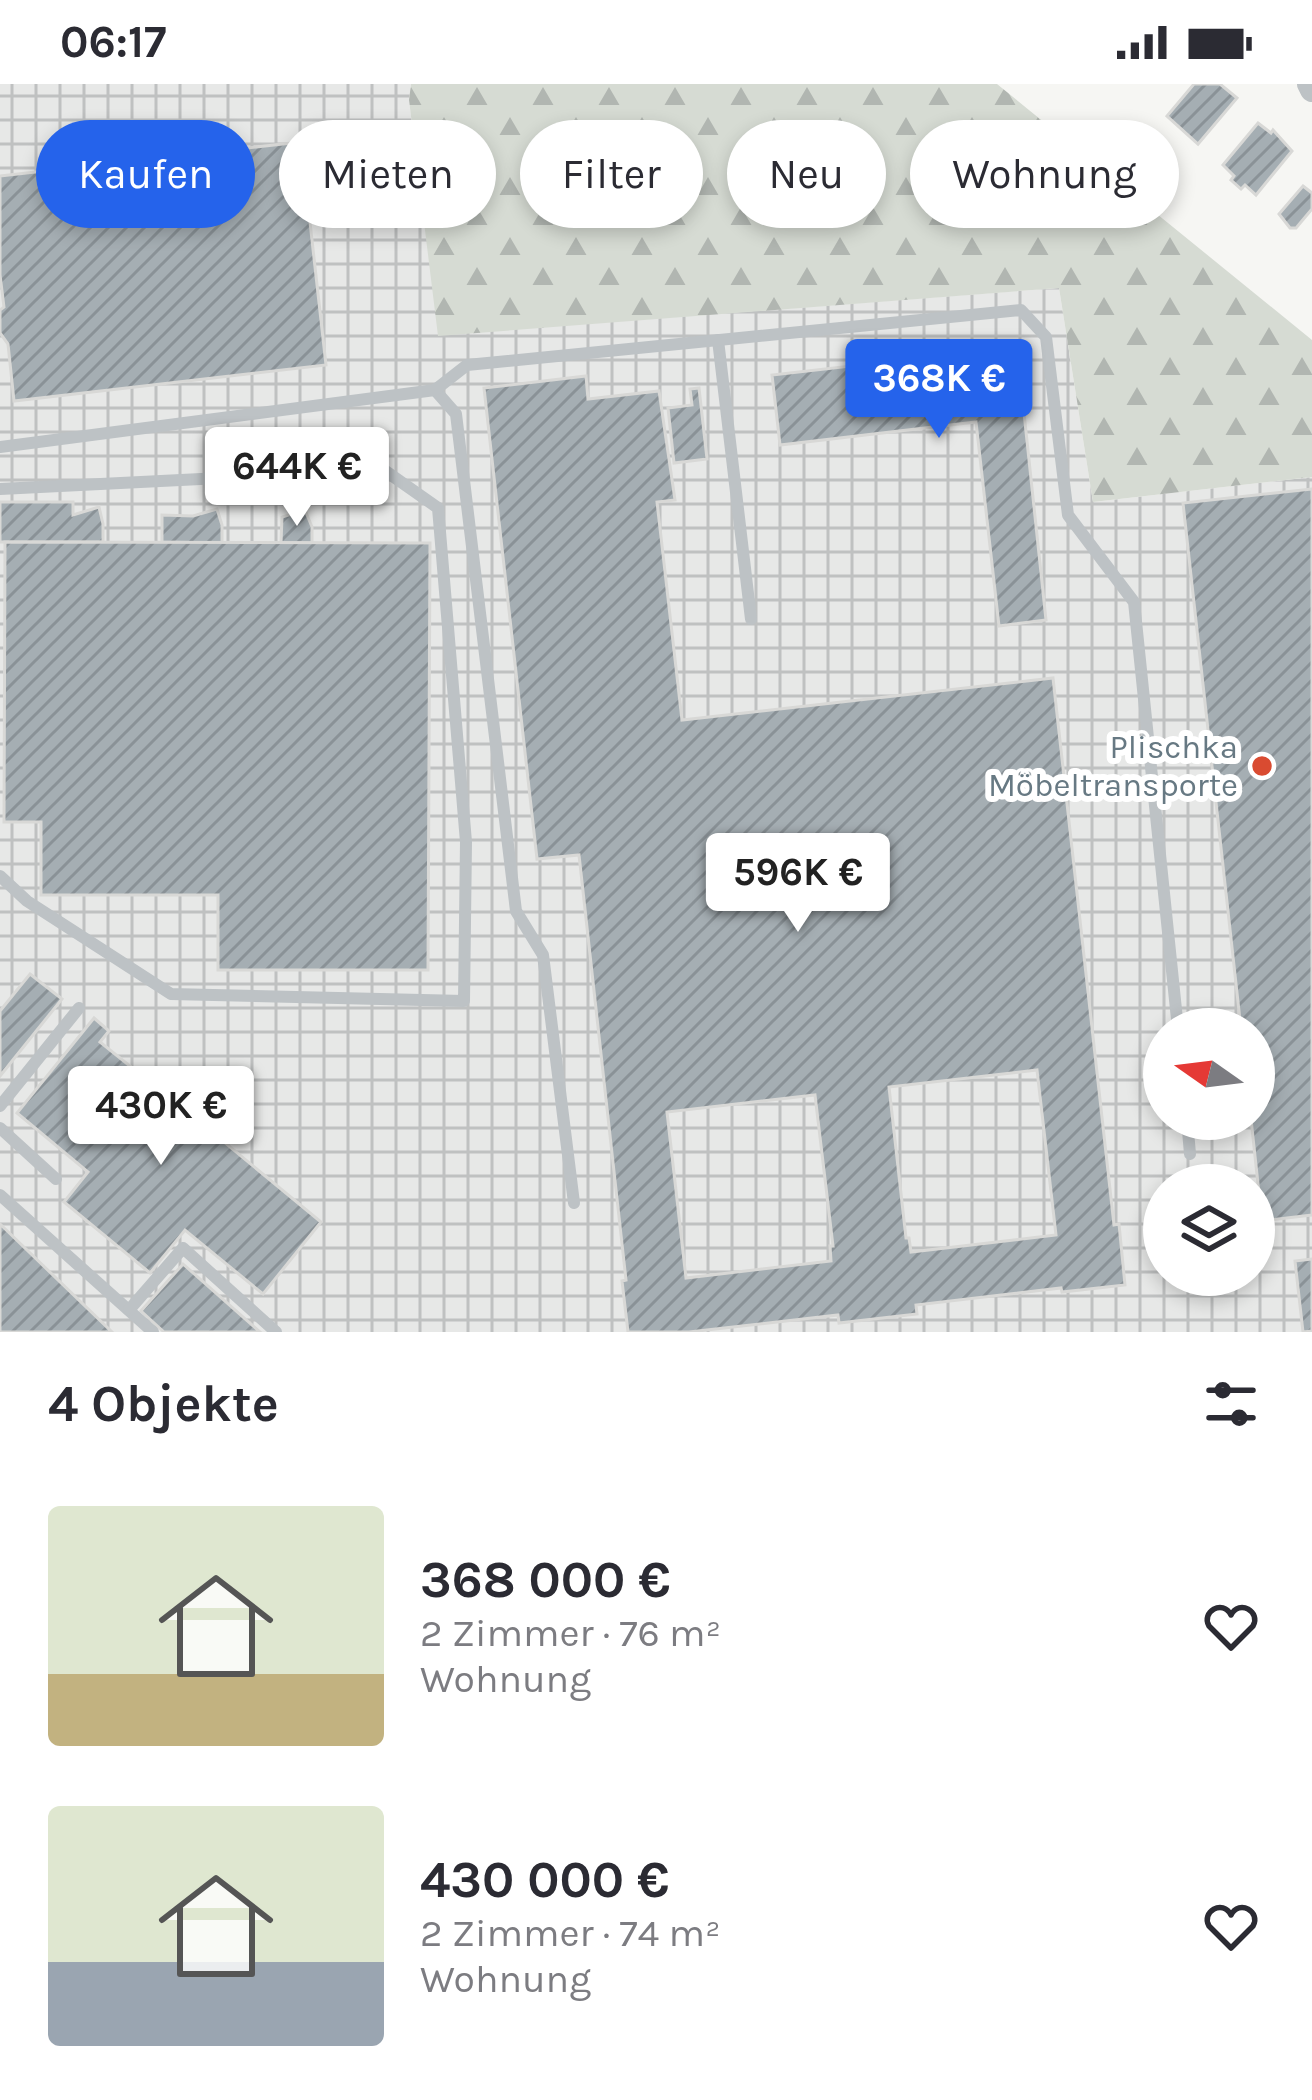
<!DOCTYPE html>
<html lang="de">
<meta charset="utf-8">
<style>
body{margin:0;font-family:Karla,sans-serif;background:#f2f2f3;color:#2b2b33;height:100vh;display:flex;flex-direction:column;font-size:45px;white-space:nowrap}
*{box-sizing:border-box;margin:0}
p{font-size:39px;color:#7c7c81}
.icon{flex:none;width:66px;height:66px;fill:none;stroke:currentColor;stroke-width:2;stroke-linecap:round;stroke-linejoin:round}
.map{position:relative;height:1248px;overflow:hidden}
.sheet{display:flex;flex-direction:column;background:#fff;flex:1}
.sheet>*{flex:none}
.hud{position:absolute;left:36px;top:36px;width:1242px;height:108px;display:flex;gap:24px}
.needle{width:78px;rotate:284deg}
.tools{position:absolute;left:1143px;top:924px;display:grid;gap:24px}
.tools a{display:grid;place-items:center;width:132px;height:132px;border-radius:50%;background:#fff;box-shadow:0 6px 18px #0003;font-size:60px}
.price{position:absolute;translate:-50% -102px;padding:0 27px;border-radius:12px;background:#fff;color:#222;font-size:39px;line-height:78px;filter:drop-shadow(0 3px 6px #0008)}
.price::after{content:'';position:absolute;left:50%;top:72px;width:36px;height:27px;margin-left:-18px;background:inherit;clip-path:polygon(0 0,100% 0,50% 100%)}
.price.active{background:#2563eb;color:#fff}
ul{padding:0;list-style:none}
li{display:flex;align-items:center;gap:36px;height:300px;padding:0 48px}
li span{display:grid;place-items:center;flex:none;width:336px;height:240px;border-radius:12px;color:#555}
li>.icon{margin-inline-start:auto}
span .icon{width:144px;height:144px;fill:#fffc;stroke-width:1}
li b{font-size:51px}
h2{display:flex;justify-content:space-between;align-items:center;height:144px;padding:0 48px;font-size:51px}
.chip{padding:0 42px;border-radius:54px;background:#fff;box-shadow:0 6px 18px #0003;font-size:42px;line-height:108px}
.chip.active{background:#2563eb;color:#fff}
.status{display:flex;justify-content:space-between;align-items:center;height:84px;padding:0 60px;background:#fff;direction:ltr}
.status svg{height:33px;fill:currentColor}
.map>svg:first-child{display:block}
.industrial{fill:url(#industrial-grid);fill-rule:evenodd}
.forest{fill:url(#forest-firs)}
.building{fill:url(#building-hatch);stroke:#d8d8d6;stroke-width:3;fill-rule:evenodd}
.lines{fill:none;stroke-linecap:round;stroke-linejoin:round}
.lane{stroke:#bdc2c5;stroke-width:12}
.street{stroke:#bdc2c5;stroke-width:24}
.poi-dot{fill:#d94b31;stroke:#fff;stroke-width:4.5}
.labels{text-anchor:middle;dominant-baseline:central;stroke-width:12;stroke-linejoin:round;paint-order:stroke}
.poi-label{font-size:33px;fill:#677983;stroke:#fff;text-anchor:end}
</style>
<div class="status"><b>06:17</b><svg viewBox="0 0 49 12"><path d="M0 12V9h3v3zM5 12V6h3v6zM10 12V3h3v9zM15 12V0h3v12zM26 1h20v11H26zM47 4h2v5h-2z"/></svg></div>
<div class="map">
<svg width="1312" height="1248" viewBox="0 0 1312 1248">
<defs>
<pattern id="industrial-grid" width="8" height="8" patternUnits="userSpaceOnUse" patternTransform="scale(3)"><rect width="8" height="8" fill="#e7e8e7"/><path d="M0 4h8M4 0v8" fill="none" stroke="#bfc1c1"/></pattern>
<pattern id="forest-firs" width="22" height="20" patternUnits="userSpaceOnUse" patternTransform="scale(3)"><rect width="22" height="20" fill="#d6dbd3"/><path d="M5 1l3.5 6h-7zM16 11l3.5 6h-7z" fill="#b1b6b1"/></pattern>
<pattern id="building-hatch" width="6" height="6" patternUnits="userSpaceOnUse" patternTransform="scale(3)"><rect width="6" height="6" fill="#a5aeb3"/><path d="M-1 1l2-2M0 6l6-6M5 7l2-2" fill="none" stroke="#8a9297"/></pattern>
</defs>
<rect width="100%" height="100%" fill="#f6f6f3"/>
<path class="industrial" d="M0,0H411L409,16L439,251L1059,204L1093,418L1312,393V1248H0ZM1164,945H1254V1035H1164ZM1164,1101H1254V1191H1164Z"/>
<polygon class="forest" points="411,0 997,0 1312,256 1312,393 1093,418 1059,204 438,252 409,16"/>
<g class="building">
<polygon points="1194,0 1220,0 1237,14 1198,60 1167,32"/>
<polygon points="1258,39 1271,49 1273,46 1292,67 1256,111 1245,101 1241,105 1231,96 1234,92 1223,81"/>
<polygon points="301,58 326,281 14,317 8,260 0,249 0,226 4,223 0,191 0,92"/>
<polygon points="1303,102 1312,109 1312,125 1296,144 1290,144 1279,130"/>
<polygon points="1017,263 1046,536 999,542 976,338 780,361 772,291"/>
<path d="M586,292L588,315L659,307L675,416L657,418L682,636L1053,594L1114,1141L1119,1140L1125,1201L1062,1208L1061,1204L916,1221L917,1230L839,1239L838,1231L689,1248H628L622,1197L626,1196L579,771L537,775L484,304ZM1037,986L1056,1151L911,1168L909,1154H906L889,1003ZM815,1011L833,1162H830L831,1177L686,1194L667,1028Z"/>
<polygon points="699,304 707,375 674,379 668,324 692,321 690,305"/>
<polygon points="1312,405 1312,1131 1262,1137 1251,1035 1254,1035 1254,945 1241,945 1183,419"/>
<polygon points="0,418 73,418 73,431 99,423 103,440 103,458 0,458"/>
<polygon points="217,425 222,441 222,459 162,458 162,431 193,432"/>
<polygon points="305,426 312,443 312,459 281,459 282,433"/>
<polygon points="5,458 430,459 428,886 218,886 218,811 41,811 41,738 4,738"/>
<polygon points="30,890 62,915 0,992 0,927"/>
<polygon points="94,934 109,947 100,958 171,1015 180,1003 210,1028 201,1039 321,1138 263,1210 185,1146 150,1189 64,1118 88,1088 17,1029"/>
<polygon points="0,1140 112,1248 0,1248"/>
<polygon points="1312,1175 1312,1247 1303,1248 1295,1177"/>
<polygon points="183,1180 260,1248 164,1248 141,1227"/>
</g>
<g class="lines">
<g class="lane">
<polyline points="718,256 751,535"/>
<polyline points="435,306 456,330 516,827 543,871 574,1119"/>
<polyline points="0,363 435,306 467,281 1021,226 1046,253 1068,431 1134,518 1178,945"/>
<polyline points="0,405 384,386 438,424 466,758 464,917 171,910 27,817 0,792"/>
<polyline points="0,1022 79,924"/>
<polyline points="1187,1035 1190,1070"/>
<polyline points="0,1044 56,1095"/>
<polyline points="0,1111 153,1248"/>
<polyline points="129,1226 183,1164 276,1248"/>
</g>
<polyline class="street" points="1309,0 1312,6"/>
</g>
<circle class="poi-dot" cx="1262" cy="682" r="12"/>
<g class="labels">
<g class="poi-label">
<text x="1238" y="663">Plischka<tspan x="1238" dy="38">Möbeltransporte</tspan></text>
</g>
</g>
</svg>
<div class="tools">
<a><svg class="needle" viewBox="-14 -14 28 28"><path d="M0-13l5 13h-10z" fill="#e53935"/><path d="M0 13l5-13h-10z" fill="#7c7c81"/></svg></a>
<a><svg class="icon" aria-label="layers" viewBox="0 0 24 24"><path d="M12 4l9 5-9 5-9-5zM3 14l9 5 9-5"/></svg></a>
</div>
<b class="price active" style="left:939px;top:357px">368K €</b>
<b class="price" style="left:297px;top:445px">644K €</b>
<b class="price" style="left:798px;top:851px">596K €</b>
<b class="price" style="left:161px;top:1084px">430K €</b>
<div class="hud">
<a class="chip active">Kaufen</a>
<a class="chip">Mieten</a>
<a class="chip">Filter</a>
<a class="chip">Neu</a>
<a class="chip">Wohnung</a>
</div>
</div>
<section class="sheet">
<h2>4 Objekte<svg class="icon" aria-label="filters" viewBox="0 0 24 24"><path d="M4 7h16M4 17h16"/><circle cx="9" cy="7" r="2"/><circle cx="15" cy="17" r="2"/></svg></h2>
<ul>
<li><span style="background:linear-gradient(#dfe7d0 70%,#c2b280 0)"><svg class="icon" aria-label="home" viewBox="0 0 24 24"><path d="M3 11l9-7 9 7M6 9v11h12V9"/></svg></span><div><b>368 000 €</b><p>2 Zimmer · 76 m²</p><p>Wohnung</p></div><svg class="icon" aria-label="heart" viewBox="0 0 24 24"><path d="M12 20l-8-8c-3-5 5-10 8-4 3-6 11-1 8 4z"/></svg></li>
<li><span style="background:linear-gradient(#dfe7d0 65%,#9aa5b1 0)"><svg class="icon" aria-label="home" viewBox="0 0 24 24"><path d="M3 11l9-7 9 7M6 9v11h12V9"/></svg></span><div><b>430 000 €</b><p>2 Zimmer · 74 m²</p><p>Wohnung</p></div><svg class="icon" aria-label="heart" viewBox="0 0 24 24"><path d="M12 20l-8-8c-3-5 5-10 8-4 3-6 11-1 8 4z"/></svg></li>
</ul>
</section>
